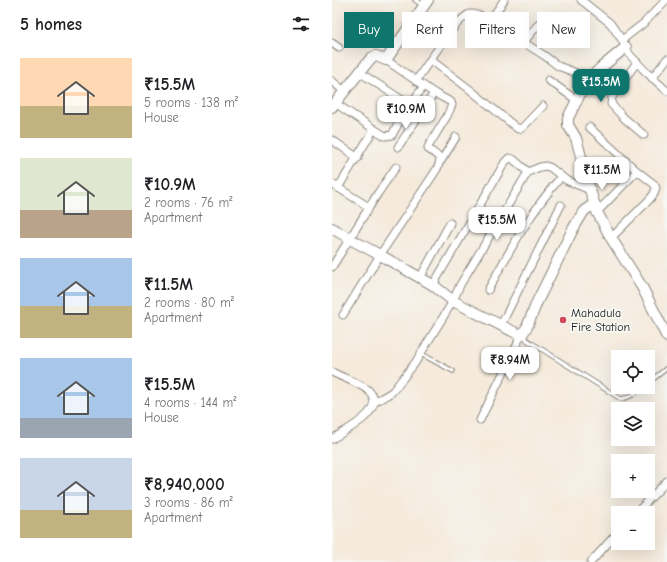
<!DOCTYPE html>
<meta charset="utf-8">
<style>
body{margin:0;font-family:"Comic Neue",sans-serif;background:#f2f2f2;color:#202124;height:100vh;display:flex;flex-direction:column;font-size:15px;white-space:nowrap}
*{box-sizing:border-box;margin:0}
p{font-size:13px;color:#757577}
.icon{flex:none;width:22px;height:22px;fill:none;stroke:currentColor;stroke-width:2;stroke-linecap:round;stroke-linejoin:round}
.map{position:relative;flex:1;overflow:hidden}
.details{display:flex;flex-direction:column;background:#fff;width:332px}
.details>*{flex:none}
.top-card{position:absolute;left:12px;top:12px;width:263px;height:36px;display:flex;gap:8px}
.controls{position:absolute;left:279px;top:350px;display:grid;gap:8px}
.controls a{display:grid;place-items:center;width:44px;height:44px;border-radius:0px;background:#fff;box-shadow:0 4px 16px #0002;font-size:20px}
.price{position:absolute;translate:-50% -34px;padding:0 9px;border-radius:8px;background:#fff;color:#222;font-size:13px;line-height:26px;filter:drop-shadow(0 1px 2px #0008)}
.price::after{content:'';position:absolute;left:50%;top:24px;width:12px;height:9px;margin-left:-6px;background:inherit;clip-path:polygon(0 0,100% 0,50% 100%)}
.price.active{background:#0f766e;color:#fff}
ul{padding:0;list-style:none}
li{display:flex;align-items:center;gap:12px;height:100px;padding:0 20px}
li span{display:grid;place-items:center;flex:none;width:112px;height:80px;border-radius:0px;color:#555}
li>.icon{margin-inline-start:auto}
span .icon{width:48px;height:48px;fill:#fffc;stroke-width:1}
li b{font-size:17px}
h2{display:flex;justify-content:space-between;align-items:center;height:48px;padding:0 20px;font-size:17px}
.pill{padding:0 14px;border-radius:0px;background:#fff;box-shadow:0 4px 16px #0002;font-size:14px;line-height:36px}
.pill.active{background:#0f766e;color:#fff}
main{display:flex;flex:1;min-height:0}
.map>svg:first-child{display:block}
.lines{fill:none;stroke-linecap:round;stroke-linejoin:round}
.lane-casing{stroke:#88837c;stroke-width:5.5}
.street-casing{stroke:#88837c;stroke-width:9}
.secondary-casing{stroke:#88837c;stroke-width:12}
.lane{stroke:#fff;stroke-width:3.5}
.street{stroke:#fff;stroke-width:7}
.secondary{stroke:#fff;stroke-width:10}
.poi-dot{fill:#d1495b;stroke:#f6f6f2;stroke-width:1.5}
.labels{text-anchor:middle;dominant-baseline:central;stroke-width:4;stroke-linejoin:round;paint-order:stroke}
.poi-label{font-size:12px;fill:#1c1c1c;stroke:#f6f6f2;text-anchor:start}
</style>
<main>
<section class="details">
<h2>5 homes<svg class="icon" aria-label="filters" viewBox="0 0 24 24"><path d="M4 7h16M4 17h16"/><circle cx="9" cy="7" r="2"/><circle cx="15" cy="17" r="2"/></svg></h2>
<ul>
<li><span style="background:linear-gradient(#ffd9b3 60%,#c2b280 0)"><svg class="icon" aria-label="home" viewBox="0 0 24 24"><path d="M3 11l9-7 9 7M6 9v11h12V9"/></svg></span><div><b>₹15.5M</b><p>5 rooms · 138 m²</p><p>House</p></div></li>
<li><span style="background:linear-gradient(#dfe7d0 65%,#b9a48a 0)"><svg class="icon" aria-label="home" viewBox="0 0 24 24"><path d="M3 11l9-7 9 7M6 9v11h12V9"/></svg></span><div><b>₹10.9M</b><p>2 rooms · 76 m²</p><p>Apartment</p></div></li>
<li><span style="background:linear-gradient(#a9c7e8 60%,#c2b280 0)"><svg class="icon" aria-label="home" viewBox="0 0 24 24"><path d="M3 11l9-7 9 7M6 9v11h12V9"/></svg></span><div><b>₹11.5M</b><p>2 rooms · 80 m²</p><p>Apartment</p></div></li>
<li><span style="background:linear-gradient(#a9c7e8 75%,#9aa5b1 0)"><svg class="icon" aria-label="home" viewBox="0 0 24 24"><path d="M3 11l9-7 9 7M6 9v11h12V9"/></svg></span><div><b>₹15.5M</b><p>4 rooms · 144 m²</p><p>House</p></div></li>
<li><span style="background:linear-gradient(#c9d6e8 65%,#c2b280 0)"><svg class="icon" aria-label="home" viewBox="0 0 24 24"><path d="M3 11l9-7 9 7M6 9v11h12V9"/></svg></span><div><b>₹8,940,000</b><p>3 rooms · 86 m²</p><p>Apartment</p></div></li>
</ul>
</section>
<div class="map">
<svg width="335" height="562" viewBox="0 0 335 562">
<rect width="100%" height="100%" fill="#f6f6f2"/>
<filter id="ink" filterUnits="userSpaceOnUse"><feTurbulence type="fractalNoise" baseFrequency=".025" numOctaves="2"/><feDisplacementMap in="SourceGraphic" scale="8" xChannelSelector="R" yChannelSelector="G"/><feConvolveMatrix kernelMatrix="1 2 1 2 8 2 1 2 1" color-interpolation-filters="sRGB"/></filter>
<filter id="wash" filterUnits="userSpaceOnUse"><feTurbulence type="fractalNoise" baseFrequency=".012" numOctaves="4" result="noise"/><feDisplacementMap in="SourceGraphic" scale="16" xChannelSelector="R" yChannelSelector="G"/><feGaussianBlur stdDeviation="0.9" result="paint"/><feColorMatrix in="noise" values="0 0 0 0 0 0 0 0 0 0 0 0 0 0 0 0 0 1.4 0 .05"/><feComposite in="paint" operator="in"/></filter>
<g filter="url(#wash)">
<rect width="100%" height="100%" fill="#f5eadb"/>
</g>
<g filter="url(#ink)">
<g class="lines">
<g class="lane-casing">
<g id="lane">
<polyline points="83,0 92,6"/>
<path d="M191,334L195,340L289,399C298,398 304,393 311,387"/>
<polyline points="89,354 121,371"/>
<polyline points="316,383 335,368"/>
</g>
</g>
<g class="street-casing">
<g id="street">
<polyline points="172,0 158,21 213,56 226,66 242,72 256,82"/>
<polyline points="249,0 278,23 290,40 298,55 314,72 335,91"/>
<polyline points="290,40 312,23 334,0"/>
<polyline points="192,42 213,16"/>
<polyline points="0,43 7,48"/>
<polyline points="99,60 136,88 186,129 190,128 211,106"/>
<polyline points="305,62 280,97 279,104 292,118 312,135"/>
<polyline points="27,72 78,105"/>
<polyline points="320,78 335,59"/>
<polyline points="216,80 246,101"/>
<polyline points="0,81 12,91"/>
<path d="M84,81C92,69 126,16 138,14C145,13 152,18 158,21"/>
<polyline points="3,103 42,129 6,188"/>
<polyline points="257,127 305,171 322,184 324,188 322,194 317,200 279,238"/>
<polyline points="42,129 53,136 60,135 72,113 92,86"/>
<polyline points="0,140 26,158"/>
<polyline points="66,147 102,93"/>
<polyline points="109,161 124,137"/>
<polyline points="0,184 37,207"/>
<polyline points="265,212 305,171"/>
<polyline points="0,267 46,193 64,167"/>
<polyline points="88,278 118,223"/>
<polyline points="101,285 173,162 177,158 181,159 196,172"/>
<path d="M156,290C178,250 199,211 229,177"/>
<path d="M11,315L48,255L105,169C111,157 106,156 96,149V147L115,116L120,105L119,102L102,93L54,60"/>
<polyline points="169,325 229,205"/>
<path d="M0,372C9,377 29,384 36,390C57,410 14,430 0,439"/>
<polyline points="43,402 60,392 83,363 121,301 128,285 196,172 208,167 214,166 219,168 234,180 258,190"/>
<polyline points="148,420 185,345 188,335"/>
<polyline points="304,513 335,481"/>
<polyline points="259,562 286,532"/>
</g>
</g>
<g class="secondary-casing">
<g id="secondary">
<polyline points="294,47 271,66 260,76 251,88 236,118 236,125 244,138 258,190 265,212 279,238 310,287 335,337"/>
<polyline points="0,107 39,58 44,56 54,60 96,0"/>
<polyline points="0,228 18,239 48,255 101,285 121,301 188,335 191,333 195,327 205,302 241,229 252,211 259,206 264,206"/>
</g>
</g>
<use href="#lane" class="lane"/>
<use href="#street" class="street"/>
<use href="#secondary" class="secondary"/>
</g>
</g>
<circle class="poi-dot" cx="231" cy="320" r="4"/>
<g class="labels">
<g class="poi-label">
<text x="239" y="313">Mahadula<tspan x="239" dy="14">Fire Station</tspan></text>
</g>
</g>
</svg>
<div class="controls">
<a><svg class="icon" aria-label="locate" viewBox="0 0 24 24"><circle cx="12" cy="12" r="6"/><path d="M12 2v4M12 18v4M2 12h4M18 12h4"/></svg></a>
<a><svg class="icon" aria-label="layers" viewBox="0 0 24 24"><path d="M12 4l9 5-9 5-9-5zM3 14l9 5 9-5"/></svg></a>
<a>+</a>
<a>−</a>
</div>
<b class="price active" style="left:269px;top:103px">₹15.5M</b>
<b class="price" style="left:74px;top:130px">₹10.9M</b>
<b class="price" style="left:270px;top:191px">₹11.5M</b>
<b class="price" style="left:165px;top:241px">₹15.5M</b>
<b class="price" style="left:178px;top:381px">₹8.94M</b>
<div class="top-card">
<a class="pill active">Buy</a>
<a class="pill">Rent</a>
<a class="pill">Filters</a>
<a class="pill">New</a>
</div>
</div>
</main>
